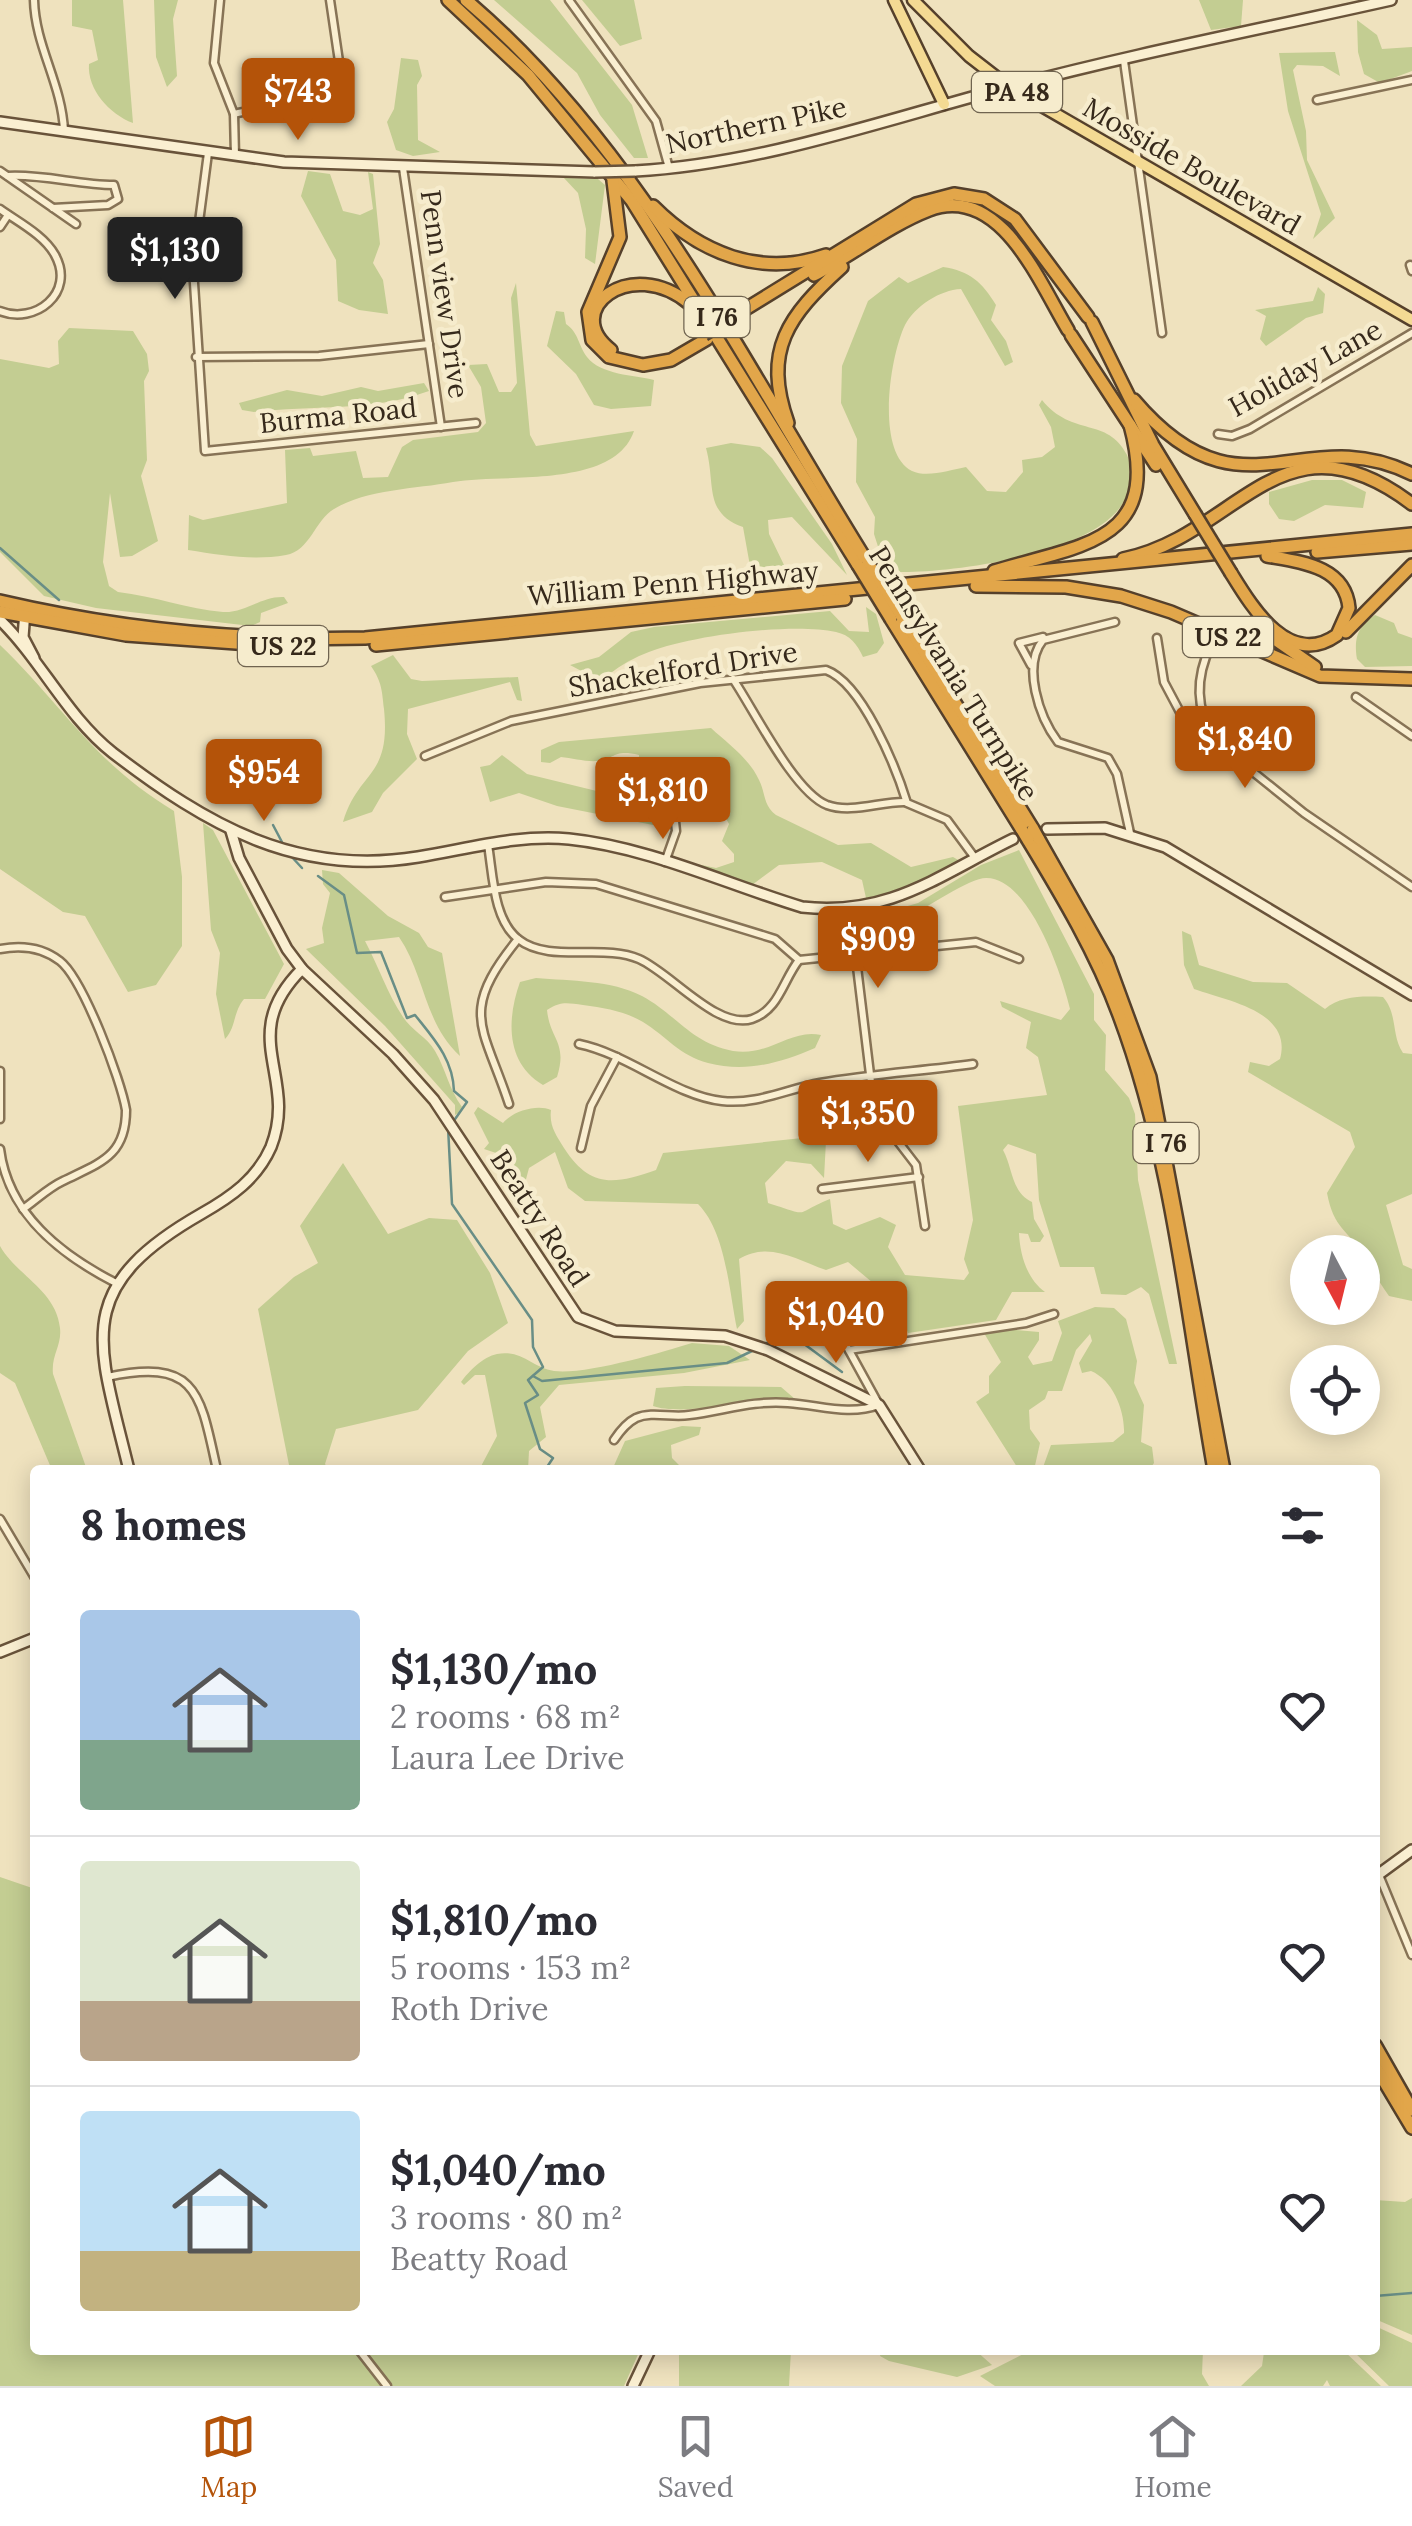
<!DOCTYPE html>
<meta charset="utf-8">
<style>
body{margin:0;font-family:Lora,serif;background:#f2f2f3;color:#2b2b33;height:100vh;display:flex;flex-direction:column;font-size:38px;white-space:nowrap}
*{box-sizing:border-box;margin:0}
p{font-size:32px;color:#7c7c81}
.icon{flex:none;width:55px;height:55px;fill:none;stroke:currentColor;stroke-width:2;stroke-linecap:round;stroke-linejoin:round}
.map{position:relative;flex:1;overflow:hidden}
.panel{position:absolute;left:30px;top:1465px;width:1350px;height:890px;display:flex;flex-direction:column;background:#fff;border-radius:10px;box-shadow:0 5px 25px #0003}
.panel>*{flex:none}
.needle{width:65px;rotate:173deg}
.buttons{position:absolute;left:1290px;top:1235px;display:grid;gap:20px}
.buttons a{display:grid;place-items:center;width:90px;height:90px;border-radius:50%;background:#fff;box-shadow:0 5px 25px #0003;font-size:50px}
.price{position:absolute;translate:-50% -85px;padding:0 22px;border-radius:10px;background:#b45309;color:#fff;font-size:32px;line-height:65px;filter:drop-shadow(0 2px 5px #0008)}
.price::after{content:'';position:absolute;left:50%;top:60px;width:30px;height:22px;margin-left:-15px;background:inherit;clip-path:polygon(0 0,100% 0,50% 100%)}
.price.selected{background:#222;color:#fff}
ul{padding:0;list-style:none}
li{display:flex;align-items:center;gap:30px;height:250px;padding:0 50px}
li+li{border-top:2px solid #e1e1e2}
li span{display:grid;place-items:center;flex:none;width:280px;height:200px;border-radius:10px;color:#555}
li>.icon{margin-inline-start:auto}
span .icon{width:120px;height:120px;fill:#fffc;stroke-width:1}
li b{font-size:42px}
h2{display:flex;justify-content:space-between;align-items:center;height:120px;padding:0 50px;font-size:42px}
.tabs{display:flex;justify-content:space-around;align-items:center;height:140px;border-top:2px solid #e1e1e2;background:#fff;font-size:28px;color:#7c7c81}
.tabs a{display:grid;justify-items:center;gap:5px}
.tabs .selected{color:#b45309}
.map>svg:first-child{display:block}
.green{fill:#c3cd92}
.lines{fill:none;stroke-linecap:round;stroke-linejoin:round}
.stream{stroke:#698e86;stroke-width:2.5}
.street-casing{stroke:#877356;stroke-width:11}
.secondary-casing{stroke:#69533a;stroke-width:14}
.primary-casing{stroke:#55402b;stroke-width:15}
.highway-casing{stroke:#55402b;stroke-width:16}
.street{stroke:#faefd1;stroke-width:6}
.secondary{stroke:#faefd1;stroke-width:9}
.primary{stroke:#f4da93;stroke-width:10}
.highway{stroke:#e2a64a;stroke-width:11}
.secondary-bridge-casing{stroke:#69533a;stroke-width:14;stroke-linecap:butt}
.highway-bridge-casing{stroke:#55402b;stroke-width:16;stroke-linecap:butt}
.secondary-bridge{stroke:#faefd1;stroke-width:9}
.highway-bridge{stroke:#e2a64a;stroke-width:11}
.labels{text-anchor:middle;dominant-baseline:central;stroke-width:9;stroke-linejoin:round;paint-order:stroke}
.shield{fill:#f6eccd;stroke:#706450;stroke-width:2.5}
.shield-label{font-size:25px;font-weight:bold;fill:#36291b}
.street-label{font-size:28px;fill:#36291b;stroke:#f6eccd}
</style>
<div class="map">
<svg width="1412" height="2386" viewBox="0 0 1412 2386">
<rect width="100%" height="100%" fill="#efe2be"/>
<g class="green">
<path d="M72,0H123L133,123C109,114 87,89 89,64L98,60L92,30L72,26Z"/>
<polygon points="154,0 178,0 173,19 177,76 167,87 156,57"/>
<polygon points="494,0 550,0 632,105 648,158 634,158 600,115 577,73"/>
<polygon points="582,0 634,0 642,39 620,46"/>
<polygon points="1199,0 1243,0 1241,26 1211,30"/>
<polygon points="1357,20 1377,35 1382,49 1412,47 1412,71 1380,83 1364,74 1358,52"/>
<polygon points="1335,52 1340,76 1323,66 1297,65 1293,70 1306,131 1307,160 1335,218 1313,239 1321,214 1288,111 1279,53"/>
<polygon points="401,58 418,60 422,76 417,85 418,140 440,152 413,156 396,150 387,122 394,109"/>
<polygon points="308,171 330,174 343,211 360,215 373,209 368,172 373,174 380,244 373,263 383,280 388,314 359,310 338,301 336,260 301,196"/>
<polygon points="564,178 598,179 605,185 595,264 585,258 586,229 578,193"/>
<path d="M943,267C970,271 982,282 996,305L991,320L1006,341L1013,362L1005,366L961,289C940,290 915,306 905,325C890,356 875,452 912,471C927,478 950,470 966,467L987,491L1006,492L1023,472L1022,460L1042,457L1055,447L1051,427L1039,405L1042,400C1073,438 1107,416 1127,455C1131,463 1130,476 1129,485C1123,552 953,573 900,572L882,559L874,534L875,517L856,482L857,439L841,403L842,366L868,301L899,277L908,283Z"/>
<path d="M516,283L530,435L536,446L634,431C614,490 500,473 453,482C416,489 367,489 334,509C315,520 310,551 286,555C252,561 221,555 188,550L189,515L203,520L287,503L285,450L310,448L313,456L356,451L363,478L388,477L402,447L413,440L478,432L486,423L481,387L468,365L487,364L499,392H511L517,383L511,298Z"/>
<polygon points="1318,287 1325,294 1323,313 1306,318 1266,346 1260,339 1266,316 1255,310 1313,301"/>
<path d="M556,311L564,312L566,324C579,333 578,345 587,357C601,375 634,375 654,380L651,406L611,409L594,405L576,374L547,346Z"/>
<path d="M69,328L133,331L147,354L149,371L144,381L147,460L141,476L158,541L132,556L120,557L110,493L103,562L109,586L118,592C154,596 188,609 223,612C246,613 261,596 284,597L288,603L261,613L260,622L251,626L96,608L44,596L0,552V359L49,368L59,364L58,341Z"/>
<path d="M424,383L429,391C372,412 312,405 254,412L242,410L239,403L287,390L322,396L361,387L378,391Z"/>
<path d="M731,443L760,447L772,458L832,544L847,575L792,517L768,520L769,534L785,567L777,570V586L754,588L743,527C703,513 716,484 706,448Z"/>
<polygon points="1312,480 1342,480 1366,492 1363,508 1325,505 1294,521 1279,519 1269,504 1269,492"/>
<path d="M866,607L876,614L884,643L877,653L863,657C857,644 850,635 836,632C792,622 685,636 644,654C629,660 617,668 604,678V683L570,665L599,657L631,632L654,627L830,611L849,631L869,632Z"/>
<path d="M1375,615L1394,623L1398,633L1412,638V666L1365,667L1357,659C1354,638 1357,627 1375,615Z"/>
<path d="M0,645C65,708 93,762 174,811L182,877V946L156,985L128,992L85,916L63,912L0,869Z"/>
<path d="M393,655L411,679L422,681L518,677L522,701L517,700L510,682L408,709L407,734L417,759L383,793L372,812L343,822C359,769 391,779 384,709C382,691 382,682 371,666Z"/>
<path d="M711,728C727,743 749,758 759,780C766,794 763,805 776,815L838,845L871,843L911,867L953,857L960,861L895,892L866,898L862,880L822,862L779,865L752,885L682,861L716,868L734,862V854L722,841L729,824C715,797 693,776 662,796L638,788L639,755C613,749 616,759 597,761C586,762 572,758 561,757L550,763L541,762V750L559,742Z"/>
<polygon points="502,755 527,774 654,805 668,820 665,826 653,825 557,806 519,793 490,802 480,767 490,765"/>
<path d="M203,823L213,830L284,964L265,999H244C233,1012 236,1028 225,1039L216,994L220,953L211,930Z"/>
<path d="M1019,850L1094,994V1020L1106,1035L1105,1070L1129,1098L1135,1114L1138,1180L1177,1364H1169L1149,1294L1141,1287L1126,1295L1101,1294L1094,1267H1060L1039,1200L1036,1154L1008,1144L1003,1150C1013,1168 1011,1192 1032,1202L1034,1219L1044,1236L1040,1242H1031L1028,1234L1019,1233C1020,1255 1027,1279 1045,1292H1012L996,1320L908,1333L889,1286L873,1283L848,1262L826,1270C796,1260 770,1241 739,1259L744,1321L737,1329C729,1291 726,1232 698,1204L585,1201L568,1188L555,1152L529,1168L521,1198L505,1182L496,1153L484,1149L489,1143L474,1113L478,1107L503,1123C513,1111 537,1104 551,1110C549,1126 556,1135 564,1148C590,1188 613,1185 656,1170L663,1153L821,1136L826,1141L824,1178L811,1164L786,1161L765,1183L768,1203C813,1217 791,1215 830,1199L833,1224L846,1230L880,1217L896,1225L888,1247L905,1275L964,1280L969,1273L964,1259L973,1220L958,1106L1047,1095L1038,1057L1026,1048L1031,1022L1002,1007L1000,1001L1061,1020L1070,1009C1062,975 1029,877 986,878C970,878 925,908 910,917L894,910L918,903L981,865Z"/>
<path d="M322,870L339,873L388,916L419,933L428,947L442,953L460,1056C424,1023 425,975 399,937L365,941C378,965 387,993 403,1017C411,1030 427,1037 435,1051C446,1070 449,1089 462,1107L458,1113L455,1115V1105L385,1026L306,949L324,943L322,928L330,893L323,884Z"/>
<path d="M1182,931L1191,935L1199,965L1253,982L1287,983L1325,1009C1340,996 1362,996 1383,997C1398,1014 1391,1035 1403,1053L1412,1054V1194L1386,1205L1403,1265L1412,1269V1301L1389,1296C1379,1282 1371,1268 1362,1254C1348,1229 1334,1230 1327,1193L1355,1147L1350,1132L1248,1072L1250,1062L1269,1066L1280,1059C1293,1011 1227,1001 1194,989L1184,965Z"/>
<path d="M536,978C571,981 611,980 642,996C677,1015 691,1043 733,1051C769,1057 791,1028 821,1035L815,1048C780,1063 746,1073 708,1063C680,1056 666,1036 643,1022C624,1011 605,1008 583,1005C567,1003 561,1001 547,1010C550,1040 568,1042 557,1077L543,1085C505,1063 507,1018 520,982Z"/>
<polygon points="343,1163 388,1234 429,1218 457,1220 490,1273 508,1323 468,1351 418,1410 336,1429 325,1464 329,1470 290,1470 258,1309 294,1277 318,1263 300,1226"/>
<path d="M0,1246C17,1276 56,1290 60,1328C62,1346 51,1355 53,1374L87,1470H52L15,1383L0,1373Z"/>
<path d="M1095,1307L1114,1308L1126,1319L1137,1361L1134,1383L1144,1405L1141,1442L1152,1447L1154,1463L1149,1470H1042L1051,1445L1113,1442L1124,1433C1125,1411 1113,1380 1091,1371L1082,1373L1079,1363L1092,1341L1090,1334L1076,1350L1062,1391H1048L1045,1399L1029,1410L1030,1429L1040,1443L1034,1470H1019L976,1402L989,1393V1376L1001,1362L984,1333L1006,1329L1039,1332V1340L1028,1357L1033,1365L1052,1361L1062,1333L1058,1321Z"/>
<path d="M692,1343L729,1346L750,1360L684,1373L559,1385L540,1407L546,1437L529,1451L528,1470H479L497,1436L485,1375H475L464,1385L461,1382C469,1371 483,1357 497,1354C521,1349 533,1368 554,1371C585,1375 660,1353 692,1343Z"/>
<path d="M685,1386L781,1387L795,1399C761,1401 679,1416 653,1406L656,1388Z"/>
<polygon points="682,1426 701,1427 699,1435 671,1445 672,1458 684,1470 612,1470 625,1441"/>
<polygon points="0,1877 35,1889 35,2350 640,2350 624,2386 0,2386"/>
<polygon points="1412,2198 1412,2335 1375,2319 1375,2200 1405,2202"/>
<polygon points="1375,2326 1412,2343 1412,2386 1389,2386 1352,2350 1375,2350"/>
<polygon points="679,2350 791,2350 789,2386 679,2386"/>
<polygon points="881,2350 975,2350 992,2365 957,2377 889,2361 880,2356"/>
<polygon points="1031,2350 1203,2350 1202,2374 1209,2386 995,2386 980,2376"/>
<polygon points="1281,2350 1343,2350 1381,2386 1330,2386 1327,2380 1323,2386 1241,2386 1262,2366 1264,2352"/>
</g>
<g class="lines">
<g class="stream">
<polyline points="0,548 59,600"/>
<polyline points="273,825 283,844"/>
<polyline points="290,855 302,868"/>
<path d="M318,876L344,895L357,953L381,952L407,1018L415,1015C434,1039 453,1059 454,1091L467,1102L453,1122"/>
<polyline points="448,1127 452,1204 532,1320 533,1347 543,1367 528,1380 538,1395 525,1403 540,1449 553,1458 545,1470"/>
<polyline points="766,1343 796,1338 842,1372"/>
<polyline points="533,1376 542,1381 727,1363 752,1351"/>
<polyline points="1375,2296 1412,2293"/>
</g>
<g class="street-casing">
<g id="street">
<path d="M34,0C35,46 62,84 64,131"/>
<polyline points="220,0 214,63 234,114 235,156"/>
<polyline points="569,0 656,121 669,168"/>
<polyline points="1124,61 1162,333"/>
<polyline points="1317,100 1412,80"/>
<path d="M234,114C266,104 306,121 333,99L341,75L330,0"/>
<polyline points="208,153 193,268 205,451 476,423"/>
<polyline points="403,168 441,427"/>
<polyline points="0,171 76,224"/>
<path d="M8,176C44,174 78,185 114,185L118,199L108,205L53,208"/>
<path d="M0,209C18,222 44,235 55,255C76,293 35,325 0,311"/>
<polyline points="0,227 8,215"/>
<polyline points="1410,265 1412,271"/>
<polyline points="196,357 319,356 429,344"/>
<polyline points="1218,434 1232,436 1250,429 1412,333"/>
<path d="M1115,622L1043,640C1022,666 1039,717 1058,742L1108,758L1117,774L1130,833"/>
<polyline points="1157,638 1164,682 1181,714 1304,813 1412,887"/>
<path d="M1211,645C1196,676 1195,708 1214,738"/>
<polyline points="1031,665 1019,643 1043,637"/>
<path d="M733,679C754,710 794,792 827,805C852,814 881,801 906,802"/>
<polyline points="1356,697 1412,736"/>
<path d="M425,756L511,721L700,683L826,670C862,683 896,767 907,803L947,820L975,858"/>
<polyline points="608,785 662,802 674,812 676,831 665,862"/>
<path d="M488,845C493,874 493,919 518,939C550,964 603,943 639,959C671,973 717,1030 752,1019C779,1010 783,980 799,960L976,942L1019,959"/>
<polyline points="445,897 546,882 596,884 775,939 799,960"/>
<polyline points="850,909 873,1099 876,1113 916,1165 925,1226"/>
<path d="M0,949C21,945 42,947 60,961C83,979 121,1080 126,1110C126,1157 99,1163 63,1181C48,1188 36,1200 23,1209"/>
<path d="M579,1044C628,1054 675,1096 722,1101C756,1105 787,1089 820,1083C870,1074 923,1071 973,1064"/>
<polyline points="0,1071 0,1119"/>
<path d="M509,1104C483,1025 458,1013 518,939"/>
<polyline points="581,1148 591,1106 617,1057"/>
<path d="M0,1149C8,1214 61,1255 116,1283"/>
<polyline points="822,1189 919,1177"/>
<polyline points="849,1350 1026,1323 1054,1314"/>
<path d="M107,1377C197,1358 200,1392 217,1470"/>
<path d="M614,1440C620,1431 626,1423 636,1418C652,1411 672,1418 689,1415C723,1411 753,1400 788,1403C820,1405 848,1416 879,1405L846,1345L836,1313"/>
<polyline points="0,1519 35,1578"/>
<polyline points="1379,1875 1412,1955"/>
<polyline points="359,2350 387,2386"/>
</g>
</g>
<g class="secondary-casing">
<g id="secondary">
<polyline points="0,122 284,162 595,172"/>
<path d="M635,171C761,164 884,120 1005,88C1132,54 1262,29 1391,0"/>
<polyline points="25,611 23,637 34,658"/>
<path d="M0,620C41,660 67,717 113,753C207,825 296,877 418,857C468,849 518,834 569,839C648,847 726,884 802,907C889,917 939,875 1013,839"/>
<polyline points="1047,829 1105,828 1165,847 1412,995"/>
<polyline points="231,831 239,858 287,949 302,969 393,1054 434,1100 578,1317 615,1331 725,1336 768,1350 879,1405 920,1470"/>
<path d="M129,1470C98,1342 70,1289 201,1214C231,1197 257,1179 271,1147C299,1076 235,1036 302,969"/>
<polyline points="0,1652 35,1638"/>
<polyline points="1375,1877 1412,1850"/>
<polyline points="633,2386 650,2350"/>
</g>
</g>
<g class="primary-casing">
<g id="primary">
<polyline points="894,0 944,104"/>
<polyline points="913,0 969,56 1009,87 1412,320"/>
</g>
</g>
<g class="highway-casing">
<g id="highway">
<polyline points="448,0 528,75 632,201 858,565"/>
<path d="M466,0C639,146 749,373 868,563"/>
<polyline points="613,181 620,237 588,312 592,340 609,357 643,365 671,360 707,339"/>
<path d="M653,206C700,253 760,278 826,255"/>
<path d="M814,275C852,255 890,225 929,210C1000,183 1039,282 1068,330"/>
<polyline points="726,321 916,204 954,194 984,199 1015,219 1088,317"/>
<polyline points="1092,322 1153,445 1195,514"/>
<polyline points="1071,335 1156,465"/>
<path d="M611,350C560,311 630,254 690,304"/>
<path d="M1134,400C1241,526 1301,419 1412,474"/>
<path d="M788,423C762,350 788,316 842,267"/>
<polyline points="1317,552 1412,544"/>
<path d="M1123,559C1238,536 1281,405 1412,504"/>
<path d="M994,571C1083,544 1162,543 1130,425"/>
<path d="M1231,573C1252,607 1289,669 1337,635L1349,608C1345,566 1301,562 1267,556"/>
<polyline points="976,586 1066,587 1121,596 1171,612 1320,676 1412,679"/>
<path d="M0,601C120,629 242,641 365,638L1412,534"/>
<polyline points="0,612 126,635 263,645"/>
<polyline points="902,617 1033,829"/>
<polyline points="891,619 1022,830"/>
<polyline points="1346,632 1412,565"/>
<polyline points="1269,635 1315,667"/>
<polyline points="376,645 845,599"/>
<polyline points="1038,838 1107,960 1150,1077 1224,1470"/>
<path d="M1028,840C1062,896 1096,953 1119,1015C1173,1159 1187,1319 1214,1470"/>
<polyline points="1375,2045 1412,2110"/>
<polyline points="1375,2066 1412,2128"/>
</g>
</g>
<use href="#street" class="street"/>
<use href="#secondary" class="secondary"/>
<use href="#primary" class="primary"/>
<use href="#highway" class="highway"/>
<g class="secondary-bridge-casing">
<polyline id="secondary-bridge" points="595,172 635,171"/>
</g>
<g class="highway-bridge-casing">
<g id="highway-bridge">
<polyline points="704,334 726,321"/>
<polyline points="1195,514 1231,573"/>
<polyline points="868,563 902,617"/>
<polyline points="858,565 891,619"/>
<polyline points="1033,829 1038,838"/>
<polyline points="1022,830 1028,840"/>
</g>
</g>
<use href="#secondary-bridge" class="secondary-bridge"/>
<use href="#highway-bridge" class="highway-bridge"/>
</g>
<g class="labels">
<g class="shield">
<rect x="972" y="72" width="90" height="40" rx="8"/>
<rect x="684.5" y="297" width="65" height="40" rx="8"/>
<rect x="1183" y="617" width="90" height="40" rx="8"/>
<rect x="238" y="626" width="90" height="40" rx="8"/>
<rect x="1133.5" y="1123" width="65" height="40" rx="8"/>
</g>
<g class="shield-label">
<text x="1017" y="92">PA 48</text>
<text x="717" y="317">I 76</text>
<text x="1228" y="637">US 22</text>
<text x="283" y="646">US 22</text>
<text x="1166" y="1143">I 76</text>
</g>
<g class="street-label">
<text transform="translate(756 125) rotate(-12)">Northern Pike</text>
<text transform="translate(1192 166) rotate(30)">Mosside Boulevard</text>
<text transform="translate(445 294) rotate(82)">Penn view Drive</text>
<text transform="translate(1305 368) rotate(-29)">Holiday Lane</text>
<text transform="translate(338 415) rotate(-6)">Burma Road</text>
<text transform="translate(673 583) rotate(-5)">William Penn Highway</text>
<text transform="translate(683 669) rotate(-9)">Shackelford Drive</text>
<text transform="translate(954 673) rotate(58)">Pennsylvania Turnpike</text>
<text transform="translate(540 1218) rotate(57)">Beatty Road</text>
</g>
</g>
</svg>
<div class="buttons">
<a><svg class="needle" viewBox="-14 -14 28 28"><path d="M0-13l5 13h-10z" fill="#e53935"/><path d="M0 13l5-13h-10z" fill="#7c7c81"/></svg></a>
<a><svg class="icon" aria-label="locate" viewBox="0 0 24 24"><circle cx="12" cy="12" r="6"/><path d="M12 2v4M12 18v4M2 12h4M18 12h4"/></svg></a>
</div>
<b class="price" style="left:298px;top:143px">$743</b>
<b class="price selected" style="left:175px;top:302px">$1,130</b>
<b class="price" style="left:1245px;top:791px">$1,840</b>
<b class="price" style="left:264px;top:824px">$954</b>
<b class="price" style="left:663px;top:842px">$1,810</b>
<b class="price" style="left:878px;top:991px">$909</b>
<b class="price" style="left:868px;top:1165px">$1,350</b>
<b class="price" style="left:836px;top:1366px">$1,040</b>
<section class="panel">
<h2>8 homes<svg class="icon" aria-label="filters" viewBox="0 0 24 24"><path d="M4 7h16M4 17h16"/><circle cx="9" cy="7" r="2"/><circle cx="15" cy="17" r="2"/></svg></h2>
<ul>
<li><span style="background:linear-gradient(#a9c7e8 65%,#7fa58c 0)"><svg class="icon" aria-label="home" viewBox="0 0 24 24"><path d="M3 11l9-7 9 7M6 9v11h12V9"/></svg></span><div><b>$1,130/mo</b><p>2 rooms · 68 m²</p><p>Laura Lee Drive</p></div><svg class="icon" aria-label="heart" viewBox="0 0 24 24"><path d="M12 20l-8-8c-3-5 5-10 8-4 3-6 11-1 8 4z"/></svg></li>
<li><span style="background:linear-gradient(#dfe7d0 70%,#b9a48a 0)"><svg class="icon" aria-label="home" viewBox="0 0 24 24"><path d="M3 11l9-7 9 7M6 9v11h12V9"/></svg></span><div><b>$1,810/mo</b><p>5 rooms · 153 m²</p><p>Roth Drive</p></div><svg class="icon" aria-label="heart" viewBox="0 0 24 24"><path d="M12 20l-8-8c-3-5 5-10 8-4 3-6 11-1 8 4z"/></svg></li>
<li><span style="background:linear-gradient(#bfe0f5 70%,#c2b280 0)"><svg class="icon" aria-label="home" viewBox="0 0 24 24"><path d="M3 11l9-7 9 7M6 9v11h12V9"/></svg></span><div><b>$1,040/mo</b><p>3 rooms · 80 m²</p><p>Beatty Road</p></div><svg class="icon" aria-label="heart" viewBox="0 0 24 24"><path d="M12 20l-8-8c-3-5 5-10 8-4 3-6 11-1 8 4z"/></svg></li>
</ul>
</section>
</div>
<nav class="tabs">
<a class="selected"><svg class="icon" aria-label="map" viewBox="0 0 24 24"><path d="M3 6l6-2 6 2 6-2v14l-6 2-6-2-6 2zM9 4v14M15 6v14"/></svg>Map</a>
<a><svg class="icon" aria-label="saved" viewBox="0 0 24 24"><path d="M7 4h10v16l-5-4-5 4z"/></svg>Saved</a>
<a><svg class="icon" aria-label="home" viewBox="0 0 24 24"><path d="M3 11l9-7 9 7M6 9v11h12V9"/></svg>Home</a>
</nav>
